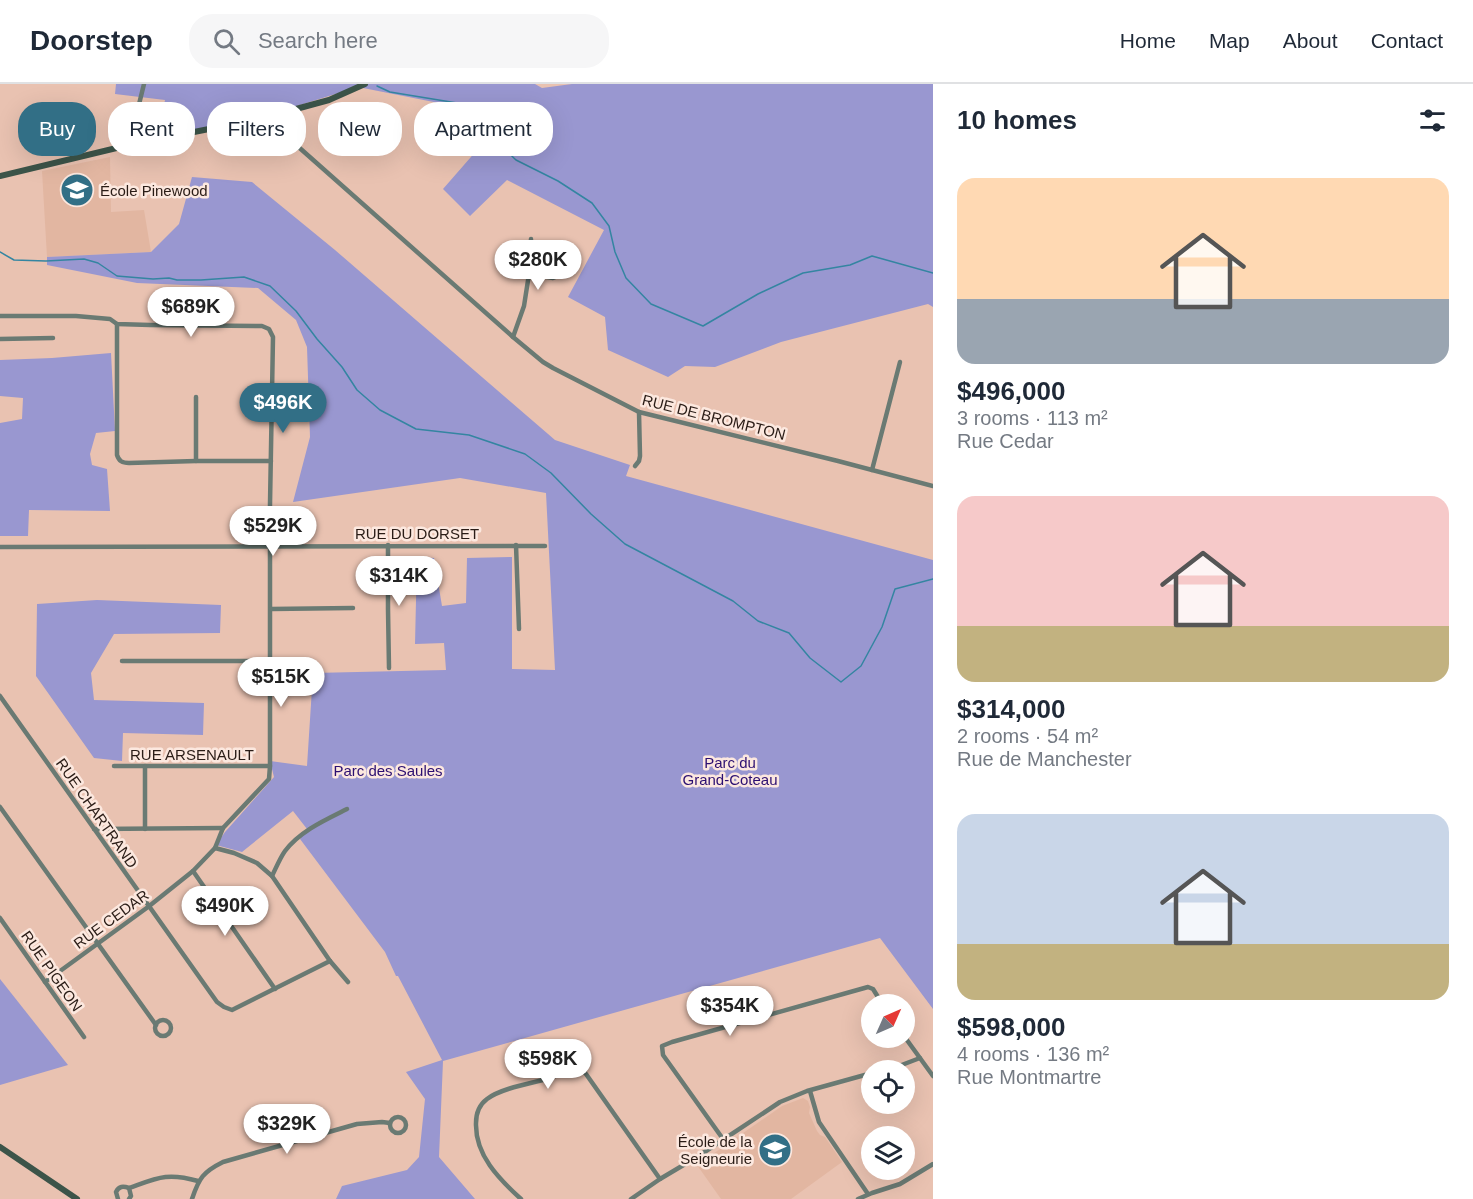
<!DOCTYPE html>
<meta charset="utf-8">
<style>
body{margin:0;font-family:Arial,sans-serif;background:#f6f6f7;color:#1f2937;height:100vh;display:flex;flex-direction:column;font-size:22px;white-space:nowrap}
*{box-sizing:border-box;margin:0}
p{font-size:20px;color:#747a83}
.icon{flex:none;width:33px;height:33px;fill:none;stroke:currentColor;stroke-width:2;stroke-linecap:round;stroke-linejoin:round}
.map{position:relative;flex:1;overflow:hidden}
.sheet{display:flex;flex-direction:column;background:#fff;width:540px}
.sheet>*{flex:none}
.top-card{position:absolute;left:18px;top:18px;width:570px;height:54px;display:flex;gap:12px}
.needle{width:39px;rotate:45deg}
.fabs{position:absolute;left:861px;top:910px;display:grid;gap:12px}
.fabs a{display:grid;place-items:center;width:54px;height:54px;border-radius:50%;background:#fff;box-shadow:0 6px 24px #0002;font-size:30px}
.price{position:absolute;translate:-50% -51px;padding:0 14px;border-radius:21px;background:#fff;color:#222;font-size:20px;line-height:39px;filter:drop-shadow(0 2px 3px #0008)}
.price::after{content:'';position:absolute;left:50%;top:36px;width:18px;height:14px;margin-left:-9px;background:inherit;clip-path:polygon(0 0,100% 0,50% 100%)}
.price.current{background:#326f86;color:#fff}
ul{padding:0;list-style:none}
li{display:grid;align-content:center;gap:12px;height:318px;padding:0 24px}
li span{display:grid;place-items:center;height:186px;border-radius:18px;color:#555}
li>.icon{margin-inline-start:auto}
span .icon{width:108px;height:108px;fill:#fffc;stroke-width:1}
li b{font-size:26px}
h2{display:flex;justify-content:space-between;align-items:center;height:72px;padding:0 24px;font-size:26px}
.tag{padding:0 21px;border-radius:24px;background:#fff;box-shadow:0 6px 24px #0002;font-size:21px;line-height:54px}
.tag.current{background:#326f86;color:#fff}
header{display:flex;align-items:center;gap:36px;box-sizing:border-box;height:84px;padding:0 30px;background:#fff;border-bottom:2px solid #e0e1e3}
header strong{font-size:28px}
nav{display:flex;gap:33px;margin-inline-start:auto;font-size:21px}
.search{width:420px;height:54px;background:#f6f6f7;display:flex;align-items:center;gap:15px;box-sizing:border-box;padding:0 21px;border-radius:24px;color:#747a83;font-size:22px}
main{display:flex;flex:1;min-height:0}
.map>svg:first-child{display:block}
.built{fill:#e2b6a1}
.green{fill:#9997d0}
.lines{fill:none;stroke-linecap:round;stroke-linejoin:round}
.stream{stroke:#3485a1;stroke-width:1.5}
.street{stroke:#6a7a73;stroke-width:4.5}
.secondary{stroke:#3c5449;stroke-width:6}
.labels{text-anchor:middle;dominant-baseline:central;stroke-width:5;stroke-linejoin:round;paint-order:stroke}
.poi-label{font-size:15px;fill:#2a1c16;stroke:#fce8df;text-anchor:start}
.street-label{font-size:15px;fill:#2a1c16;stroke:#fce8df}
.park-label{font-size:15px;fill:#2c0f71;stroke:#fce8df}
</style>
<header>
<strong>Doorstep</strong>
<div class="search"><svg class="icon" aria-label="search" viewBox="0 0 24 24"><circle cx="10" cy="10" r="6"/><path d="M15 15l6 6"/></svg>Search here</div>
<nav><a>Home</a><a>Map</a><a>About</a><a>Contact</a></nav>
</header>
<main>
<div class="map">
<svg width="933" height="1115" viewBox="0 0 933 1115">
<rect width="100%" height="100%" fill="#e9c2b1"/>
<g class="built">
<polygon points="110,73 111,128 144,126 151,168 47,173 42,87"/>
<polygon points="803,1014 808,1017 810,1023 809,1029 817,1047 820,1051 825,1053 842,1078 791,1115 721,1115 697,1081 782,1022"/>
</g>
<g class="green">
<polygon points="116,0 535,0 542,4 572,0 933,0 933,223 928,220 781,258 715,283 685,282 668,293 608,266 605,233 568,213 604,146 507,96 470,132 443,105 484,58 464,24 358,3 271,30 157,53 165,16 115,10"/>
<polygon points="192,93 252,98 335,166 555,356 630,381 626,392 933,476 933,925 880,854 443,977 439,1073 475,1115 336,1115 342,1102 407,1086 419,1073 425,1015 406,988 442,976 398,892 396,892 385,868 300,755 307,745 293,727 242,768 216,761 225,748 274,693 270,677 307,682 313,589 446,586 444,559 415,560 417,473 434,474 442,522 466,519 467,474 512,473 512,585 555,586 546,409 460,394 293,418 310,353 307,263 296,236 258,204 137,199 47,181 47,173 151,168 179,140"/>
<polygon points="111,269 115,347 96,349 90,370 92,381 107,385 110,427 29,426 28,452 0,452 0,339 22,335 23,314 0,312 0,276 52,274"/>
<polygon points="97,516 221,521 220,549 114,550 91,589 94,616 204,619 203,651 123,649 122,677 94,674 36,592 37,520"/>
<polygon points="0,895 68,981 0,1001"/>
</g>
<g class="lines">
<g class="stream">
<polyline points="377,2 390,8 457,19 516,76 558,97 592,119 609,142 615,168 626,194 651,220 703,242 758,210 803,189 850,181 872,172 933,189"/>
<polyline points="0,168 14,176 46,177 84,175 98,179 117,192 153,195 169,194 177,196 201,196 244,193 270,202 296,227 317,255 342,283 357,306 380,326 416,345 469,351 525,370 551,389 591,430 625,460 733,517 758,537 789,549 810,574 841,598 861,582 882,543 895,505 933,495"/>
</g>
<g class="street">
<polyline points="266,32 294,59 513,253 543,278 553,284 639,328 838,377 933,402"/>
<polyline points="129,61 144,0"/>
<polyline points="529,190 553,194 558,192"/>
<polyline points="0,232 76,232 110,235 117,240 150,241 262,242 269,245 273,253 270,420 270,682 269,695 223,744 215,764 193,787 148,823 45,898"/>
<path d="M117,240V371C119,377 122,379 129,379L196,377H271"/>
<polyline points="513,253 524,222 529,190 531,155"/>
<polyline points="0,255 53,254"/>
<polyline points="196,377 196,313"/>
<polyline points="635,382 639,377 640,372 639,328"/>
<polyline points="872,386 900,278"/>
<polyline points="388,461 388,525 389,584"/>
<polyline points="516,461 519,545"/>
<polyline points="0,463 545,462"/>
<polyline points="271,525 353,524"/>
<polyline points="122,577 270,577"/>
<polyline points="0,612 217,918 224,923 232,926 330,877"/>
<polyline points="114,682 270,682"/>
<polyline points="145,682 145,745"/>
<polyline points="0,723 156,941"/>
<polyline points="94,745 223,744"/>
<polyline points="215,764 234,769 257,779 272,792 330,877 348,898"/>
<polyline points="193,787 275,905"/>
<path d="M272,792C276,784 280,774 285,767C300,747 325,736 347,725"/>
<polyline points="0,834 84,953"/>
<circle cx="163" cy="944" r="8"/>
<polyline points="904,952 933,992"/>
<polyline points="880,987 899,982 920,974"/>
<polyline points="810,1007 819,1038 868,1110"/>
<circle cx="398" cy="1041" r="8"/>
<polyline points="723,1055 663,971 662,962 672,958 868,903 873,905 883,921"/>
<path d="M129,1104C157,1094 167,1088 198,1097"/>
<path d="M118,1115L116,1108C119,1102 123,1102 129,1104L131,1112L129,1115"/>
<path d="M192,1115C199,1094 203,1088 223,1078L357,1040L382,1038L390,1039"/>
<path d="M521,1115C499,1095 475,1071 476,1039C476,1030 479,1021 487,1015C500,1005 527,1000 543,996C555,992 566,988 579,986L583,987L586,990L660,1095"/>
<polyline points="631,1115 660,1095 697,1073 780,1018 807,1007 872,989"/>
<polyline points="858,1115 872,1109 900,1100 933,1080"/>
</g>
<g class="secondary">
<polyline points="0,92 129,61 219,43 296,25 329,16 365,0"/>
<polyline points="0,1063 77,1115"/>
</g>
</g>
<defs>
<g id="school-disc" transform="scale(1.725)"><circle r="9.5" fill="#326f86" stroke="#fce8df"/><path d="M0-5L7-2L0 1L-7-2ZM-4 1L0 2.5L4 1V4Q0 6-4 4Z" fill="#fff"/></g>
</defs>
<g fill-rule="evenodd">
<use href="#school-disc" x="77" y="106"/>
<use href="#school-disc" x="775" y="1066"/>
</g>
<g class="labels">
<g class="poi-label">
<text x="100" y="106">École Pinewood</text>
<text x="752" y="1057" text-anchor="end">École de la<tspan x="752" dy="17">Seigneurie</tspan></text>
</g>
<g class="street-label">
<text transform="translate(714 333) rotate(14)">RUE DE BROMPTON</text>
<text x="417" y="449">RUE DU DORSET</text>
<text x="192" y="670">RUE ARSENAULT</text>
<text transform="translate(97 729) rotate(55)">RUE CHARTRAND</text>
<text transform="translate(111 835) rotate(-36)">RUE CEDAR</text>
<text transform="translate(52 887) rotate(55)">RUE PIGEON</text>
</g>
<g class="park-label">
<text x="730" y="678">Parc du<tspan x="730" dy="17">Grand-Coteau</tspan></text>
<text x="388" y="686">Parc des Saules</text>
</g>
</g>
</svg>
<div class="fabs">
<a><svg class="needle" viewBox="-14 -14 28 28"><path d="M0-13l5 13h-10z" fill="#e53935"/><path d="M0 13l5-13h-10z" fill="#747a83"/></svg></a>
<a><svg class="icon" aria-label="locate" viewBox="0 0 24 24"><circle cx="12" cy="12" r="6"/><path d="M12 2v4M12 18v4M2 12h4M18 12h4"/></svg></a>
<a><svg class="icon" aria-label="layers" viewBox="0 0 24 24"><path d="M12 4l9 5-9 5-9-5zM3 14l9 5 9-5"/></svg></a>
</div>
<b class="price" style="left:538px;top:207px">$280K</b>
<b class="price" style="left:191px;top:254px">$689K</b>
<b class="price current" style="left:283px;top:350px">$496K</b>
<b class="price" style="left:273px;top:473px">$529K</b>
<b class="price" style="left:399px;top:523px">$314K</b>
<b class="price" style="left:281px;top:624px">$515K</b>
<b class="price" style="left:225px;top:853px">$490K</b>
<b class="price" style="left:730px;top:953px">$354K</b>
<b class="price" style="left:548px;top:1006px">$598K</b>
<b class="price" style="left:287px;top:1071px">$329K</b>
<div class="top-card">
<a class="tag current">Buy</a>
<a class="tag">Rent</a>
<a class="tag">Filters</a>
<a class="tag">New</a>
<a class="tag">Apartment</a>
</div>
</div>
<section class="sheet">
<h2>10 homes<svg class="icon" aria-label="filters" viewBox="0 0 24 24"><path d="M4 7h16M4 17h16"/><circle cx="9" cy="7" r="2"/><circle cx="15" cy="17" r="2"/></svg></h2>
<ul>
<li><span style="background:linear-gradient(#ffd9b3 65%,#9aa5b1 0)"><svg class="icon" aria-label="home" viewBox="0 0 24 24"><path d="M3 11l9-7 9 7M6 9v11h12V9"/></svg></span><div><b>$496,000</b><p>3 rooms · 113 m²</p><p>Rue Cedar</p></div></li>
<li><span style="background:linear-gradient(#f6c9c9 70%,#c2b280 0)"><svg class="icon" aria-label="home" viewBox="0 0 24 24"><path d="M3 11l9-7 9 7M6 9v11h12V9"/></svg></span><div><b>$314,000</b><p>2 rooms · 54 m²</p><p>Rue de Manchester</p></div></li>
<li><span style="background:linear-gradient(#c9d6e8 70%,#c2b280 0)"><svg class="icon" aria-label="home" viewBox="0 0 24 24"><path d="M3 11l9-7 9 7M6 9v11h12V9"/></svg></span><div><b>$598,000</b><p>4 rooms · 136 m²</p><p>Rue Montmartre</p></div></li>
</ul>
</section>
</main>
